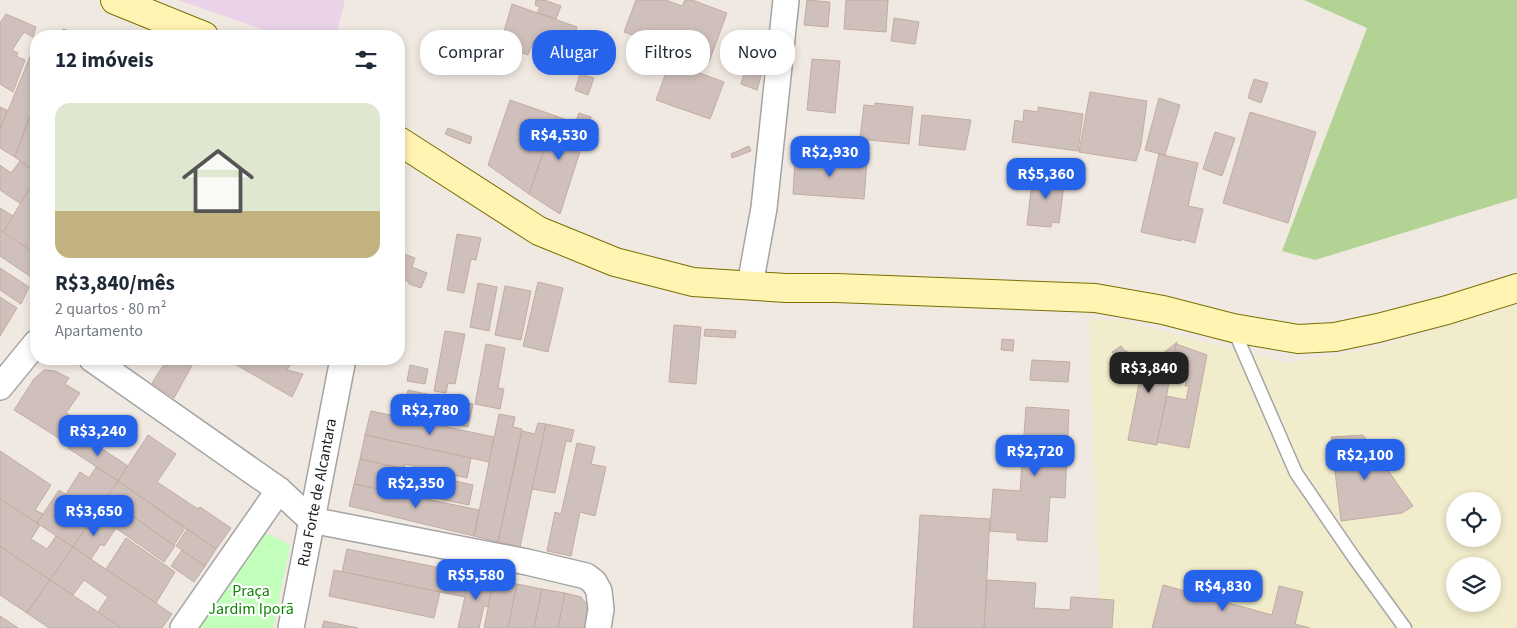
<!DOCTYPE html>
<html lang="pt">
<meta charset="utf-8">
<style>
body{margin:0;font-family:"Source Sans 3",sans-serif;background:#f6f6f7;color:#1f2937;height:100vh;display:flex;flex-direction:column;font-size:19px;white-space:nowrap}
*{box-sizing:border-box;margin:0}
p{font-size:16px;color:#747a83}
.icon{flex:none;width:28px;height:28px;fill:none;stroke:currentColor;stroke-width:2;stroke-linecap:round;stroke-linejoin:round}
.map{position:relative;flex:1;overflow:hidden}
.panel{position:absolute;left:30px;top:30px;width:375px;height:335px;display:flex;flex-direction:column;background:#fff;border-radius:20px;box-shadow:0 2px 8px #0003}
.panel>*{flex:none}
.top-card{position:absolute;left:420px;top:30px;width:475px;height:45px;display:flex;gap:10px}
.tools{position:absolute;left:1446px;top:492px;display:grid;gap:10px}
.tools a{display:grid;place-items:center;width:55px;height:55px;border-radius:50%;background:#fff;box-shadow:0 2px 8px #0003;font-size:25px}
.price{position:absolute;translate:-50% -42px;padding:0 11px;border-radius:10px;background:#2563eb;color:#fff;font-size:16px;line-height:32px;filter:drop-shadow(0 1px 2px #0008)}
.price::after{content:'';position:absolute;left:50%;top:30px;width:15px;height:11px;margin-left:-8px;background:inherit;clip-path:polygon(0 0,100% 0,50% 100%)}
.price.on{background:#222;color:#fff}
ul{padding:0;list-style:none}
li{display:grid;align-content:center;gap:10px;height:265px;padding:0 25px}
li+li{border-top:1px solid #e0e1e3}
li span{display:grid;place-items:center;height:155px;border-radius:15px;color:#555}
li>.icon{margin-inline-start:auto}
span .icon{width:90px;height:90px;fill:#fffc;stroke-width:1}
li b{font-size:21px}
h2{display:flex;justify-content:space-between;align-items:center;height:60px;padding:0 25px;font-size:21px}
.tag{padding:0 18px;border-radius:20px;background:#fff;box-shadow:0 2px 8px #0003;font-size:18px;line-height:45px}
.tag.on{background:#2563eb;color:#fff}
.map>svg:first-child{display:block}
.industrial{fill:#ead3e9}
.farmland{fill:#f1eccb;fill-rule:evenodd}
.forest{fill:#b2d393}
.park{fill:#c1ffba}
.building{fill:#d0c0bb;stroke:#c3aba3}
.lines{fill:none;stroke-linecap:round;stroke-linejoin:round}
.service-casing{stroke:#a4a4a4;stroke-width:15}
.minor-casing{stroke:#a4a4a4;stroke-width:28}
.secondary-casing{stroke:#797000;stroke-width:30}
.service{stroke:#fff;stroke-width:12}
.minor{stroke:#fff;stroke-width:25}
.secondary{stroke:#fff4b1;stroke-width:28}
.labels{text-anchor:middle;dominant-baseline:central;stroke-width:4.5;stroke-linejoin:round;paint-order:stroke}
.street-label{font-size:16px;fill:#1d1d1d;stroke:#fff}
.park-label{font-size:16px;fill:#0e8601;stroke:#fff}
</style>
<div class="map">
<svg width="1517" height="628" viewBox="0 0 1517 628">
<rect width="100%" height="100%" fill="#f0e9e2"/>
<polygon class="industrial" points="178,0 345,0 336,36 282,36"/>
<path class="farmland" d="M1517,305V628H1101L1089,319L1124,321L1285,363L1367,350ZM1455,501H1492V539H1455ZM1455,566H1492V604H1455Z"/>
<polygon class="forest" points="1304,0 1517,0 1517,198 1315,260 1282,251 1367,28"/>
<polygon class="park" points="265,533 290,545 273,628 198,628"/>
<g class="building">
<polygon points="536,0 544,0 561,6 556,19 537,13 540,7 535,5"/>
<polygon points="636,0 666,0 682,6 685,0 692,0 727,13 709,62 624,32"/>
<polygon points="807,0 830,2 828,27 804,25"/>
<polygon points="846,0 888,0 886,32 844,29"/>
<polygon points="512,4 577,27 570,45 564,43 562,50 534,40 528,55 500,45"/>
<polygon points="6,14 36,27 33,37 24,32 12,50 18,53 16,56 25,60 13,92 0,84 0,23"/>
<polygon points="894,18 919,22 915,44 891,41"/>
<polygon points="63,29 83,35 87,36 60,36"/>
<polygon points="36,42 36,100 15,157 0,148 0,130"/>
<polygon points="812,59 840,61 835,113 807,110"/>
<polygon points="748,60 764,66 757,90 741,84"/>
<polygon points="670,62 724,82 710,119 656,100"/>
<polygon points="580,74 594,78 588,95 575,90"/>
<polygon points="1254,79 1268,83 1261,103 1248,98"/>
<polygon points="1090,92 1147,101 1141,145 1136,161 1079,152"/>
<polygon points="1159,98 1180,105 1165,155 1145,150"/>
<polygon points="36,100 36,172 15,157"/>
<polygon points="510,100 556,116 529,194 488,165"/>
<polygon points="875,103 913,107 909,144 860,139 864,105 875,106"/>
<polygon points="0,107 7,110 0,129"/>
<polygon points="1038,107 1083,114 1078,151 1012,142 1015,120 1023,122 1024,110 1038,112"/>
<polygon points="1250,112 1316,132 1288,223 1223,203"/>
<polygon points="579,113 591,117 560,214 529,194 556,116 575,123"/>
<polygon points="922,115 971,120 965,150 919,145"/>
<polygon points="448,128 472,137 470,144 445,134"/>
<polygon points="1215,132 1235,138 1222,176 1203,169"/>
<polygon points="749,146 751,151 732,158 731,154"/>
<polygon points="1159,154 1198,163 1188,206 1203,209 1195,243 1181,239 1181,241 1141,232"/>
<polygon points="827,158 867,161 864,199 793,194 795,159 826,161"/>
<polygon points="20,161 36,172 36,177 21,204 0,190 0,165 11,173"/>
<polygon points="1033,173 1065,177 1059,223 1052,222 1051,227 1027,225"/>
<polygon points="36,177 36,254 3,233"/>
<polygon points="0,208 13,216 3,233 0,230"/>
<polygon points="0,230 36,254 36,274 34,279 0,256"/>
<polygon points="457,234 481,238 476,260 471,259 464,293 447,290"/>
<polygon points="399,252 415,258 412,267 427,273 421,288 409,284 409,282 399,278"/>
<polygon points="0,268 29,287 21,304 0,290"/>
<polygon points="538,282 563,288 548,352 523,346"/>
<polygon points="478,283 497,287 489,331 470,327"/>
<polygon points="505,286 531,291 521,340 495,335"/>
<polygon points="0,297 17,308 0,336"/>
<polygon points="674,325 701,327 696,384 669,382"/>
<polygon points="705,329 736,331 735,338 704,336"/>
<polygon points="445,331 465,334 455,384 448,383 446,393 434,391"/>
<polygon points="1002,339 1014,340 1013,351 1001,350"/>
<polygon points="1177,342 1157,445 1128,440 1141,373 1118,361 1112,352 1121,346 1124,350 1150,364"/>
<polygon points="486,344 505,348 498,388 504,389 500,409 475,404"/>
<polygon points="1176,344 1207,355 1189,448 1157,442 1167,396 1186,400 1189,386 1185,386 1188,374 1171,371"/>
<polygon points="155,359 171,359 167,366"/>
<polygon points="171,359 192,359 195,360 174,398 152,383 164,364 167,366"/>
<polygon points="236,359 294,359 287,370 303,374 292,397 233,363"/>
<polygon points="1032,360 1070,362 1068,382 1030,380"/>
<polygon points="410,365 428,369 425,384 407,381"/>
<polygon points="44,370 55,371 69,378 65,384 80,393 66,413 78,421 65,442 14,410 34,379"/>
<polygon points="408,390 473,404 468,427 403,413"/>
<polygon points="1026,407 1069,410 1065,498 1050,497 1047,542 1017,540 1017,533 990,531 993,489 1020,491"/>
<polygon points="371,411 494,437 489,462 365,435"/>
<polygon points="499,414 515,417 513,427 522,429 498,542 474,536"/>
<polygon points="538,423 546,424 520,547 498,542 522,431 535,434"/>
<polygon points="546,424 574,430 571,442 566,441 555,493 532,489"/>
<polygon points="77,435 82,439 84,437 128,466 118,481 68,448"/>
<polygon points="148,435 176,454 157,482 198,509 200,507 231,528 216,549 118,481"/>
<polygon points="365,435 471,458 467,478 405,464 404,469 360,459"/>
<polygon points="1363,435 1413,506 1402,513 1341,521 1331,437"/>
<polygon points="577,443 595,447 591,464 606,467 595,516 580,512 571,556 547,551 555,512 561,514"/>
<polygon points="0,451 51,485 35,510 43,514 37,523 0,499"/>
<polygon points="360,459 473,485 469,505 382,487 381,490 354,484"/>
<polygon points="96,467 118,481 96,514 66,494 80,472 89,478"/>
<polygon points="118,481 185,528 174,545 106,498"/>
<polygon points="354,484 479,510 474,536 349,506"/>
<polygon points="59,490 96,514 73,547 37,523"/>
<polygon points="106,498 175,546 164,562 96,514"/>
<polygon points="0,499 40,525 31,539 47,549 56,536 73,547 50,580 0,546"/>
<polygon points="96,514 116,528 104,546 101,544 91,559 73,547"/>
<polygon points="920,515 990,519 984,628 913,628"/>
<polygon points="187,529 216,549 205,566 176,546"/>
<polygon points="126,538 175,572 156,603 106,569"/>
<polygon points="0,546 50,580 27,613 0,595"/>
<polygon points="73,547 172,614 162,628 121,628 98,612 108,597 84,580 73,595 50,580"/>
<polygon points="347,549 470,574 465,597 342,572"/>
<polygon points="182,550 205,566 194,582 171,566"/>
<polygon points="334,570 440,592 434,618 329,596"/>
<polygon points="470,574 494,579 488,607 484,606 479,628 458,628"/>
<polygon points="494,579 517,584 508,628 484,628"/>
<polygon points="50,580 98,612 121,628 49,628 27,613"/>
<polygon points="987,580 1036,583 1034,608 1070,610 1071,597 1114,600 1112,628 984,628"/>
<polygon points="517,584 542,589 534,628 508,628"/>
<polygon points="1163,585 1272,615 1279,586 1303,592 1295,624 1310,628 1152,628"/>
<polygon points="542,589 565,593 558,628 534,628"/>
<polygon points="565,593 581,597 591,609 587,628 558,628"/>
<polygon points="0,616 18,628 0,628"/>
<polygon points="324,621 358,628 322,628"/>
</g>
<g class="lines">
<g class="service-casing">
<polyline id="service" points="1233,328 1296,473 1355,559 1405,628"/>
</g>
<g class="minor-casing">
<g id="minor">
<polyline points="750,285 764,208 786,0"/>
<polyline points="92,359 279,490 311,520 527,562 586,576 594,582 599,591 601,609 598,628"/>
<polyline points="0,387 36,343"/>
<polyline points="183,628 279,490"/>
<path id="s1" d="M291,628L343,359"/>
</g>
</g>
<g class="secondary-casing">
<g id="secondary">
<polyline points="115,0 204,36"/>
<polyline points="399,141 539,231 615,262 693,282 786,288 836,288 1095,298 1163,310 1233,328 1298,339 1335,337 1378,328 1447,310 1517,288"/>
</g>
</g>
<use href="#service" class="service"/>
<use href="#minor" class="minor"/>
<use href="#secondary" class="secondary"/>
</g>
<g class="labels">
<g class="street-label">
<text stroke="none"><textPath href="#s1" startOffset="138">Rua Forte de Alcantara</textPath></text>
</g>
<g class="park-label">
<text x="251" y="591">Praça<tspan x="251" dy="18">Jardim Iporã</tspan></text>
</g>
</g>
</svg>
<div class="tools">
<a><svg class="icon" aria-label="locate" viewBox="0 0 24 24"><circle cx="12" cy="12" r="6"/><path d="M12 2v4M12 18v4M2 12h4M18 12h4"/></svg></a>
<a><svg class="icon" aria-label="layers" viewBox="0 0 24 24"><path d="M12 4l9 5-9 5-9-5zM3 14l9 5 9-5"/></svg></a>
</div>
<b class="price" style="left:559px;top:161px">R$4,530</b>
<b class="price" style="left:830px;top:178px">R$2,930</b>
<b class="price" style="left:1046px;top:200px">R$5,360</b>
<b class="price on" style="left:1149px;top:394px">R$3,840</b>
<b class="price" style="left:430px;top:436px">R$2,780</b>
<b class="price" style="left:98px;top:457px">R$3,240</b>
<b class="price" style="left:1035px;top:477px">R$2,720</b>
<b class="price" style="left:1365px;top:481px">R$2,100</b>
<b class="price" style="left:416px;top:509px">R$2,350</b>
<b class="price" style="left:94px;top:537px">R$3,650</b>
<b class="price" style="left:476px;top:601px">R$5,580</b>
<b class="price" style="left:1223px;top:612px">R$4,830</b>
<div class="top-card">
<a class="tag">Comprar</a>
<a class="tag on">Alugar</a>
<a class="tag">Filtros</a>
<a class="tag">Novo</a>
</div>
<section class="panel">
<h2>12 imóveis<svg class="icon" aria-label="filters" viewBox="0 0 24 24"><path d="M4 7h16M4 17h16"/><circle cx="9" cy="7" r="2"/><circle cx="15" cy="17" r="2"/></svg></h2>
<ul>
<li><span style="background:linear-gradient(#dfe7d0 70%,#c2b280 0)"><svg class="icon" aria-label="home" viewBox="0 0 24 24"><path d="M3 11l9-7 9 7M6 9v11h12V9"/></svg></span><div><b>R$3,840/mês</b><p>2 quartos · 80 m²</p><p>Apartamento</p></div></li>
</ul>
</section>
</div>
